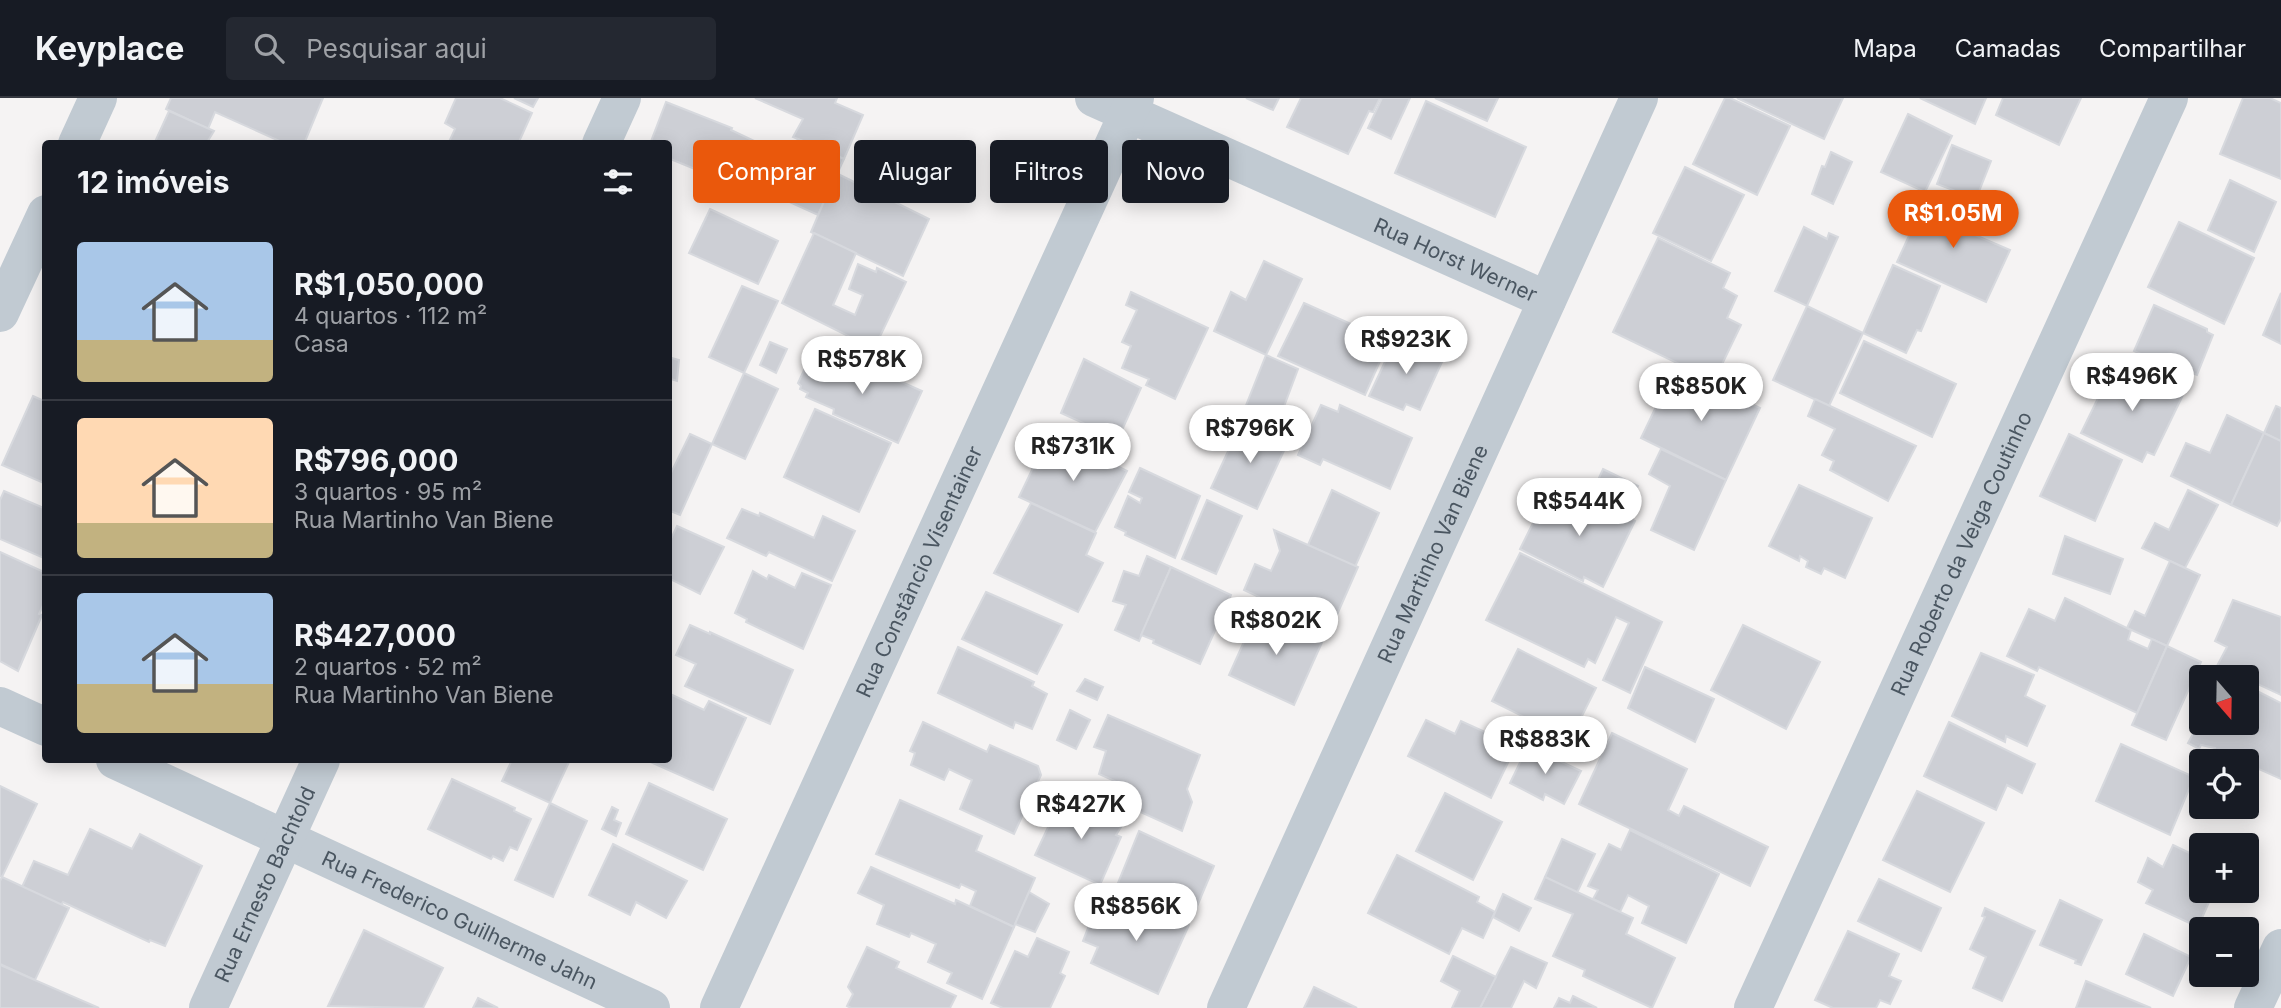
<!DOCTYPE html>
<html lang="pt">
<meta charset="utf-8">
<style>
body{margin:0;font-family:Inter,sans-serif;background:#242831;color:#f1f3f6;height:100vh;display:flex;flex-direction:column;font-size:26px;white-space:nowrap}
*{box-sizing:border-box;margin:0}
p{font-size:23px;color:#9ea1a6}
.icon{flex:none;width:38px;height:38px;fill:none;stroke:currentColor;stroke-width:2;stroke-linecap:round;stroke-linejoin:round}
.map{position:relative;flex:1;overflow:hidden}
.details{position:absolute;left:42px;top:42px;width:630px;height:623px;display:flex;flex-direction:column;background:#171b24;border-radius:7px;box-shadow:0 4px 18px #0003}
.details>*{flex:none}
.banner{position:absolute;left:693px;top:42px;width:665px;height:63px;display:flex;gap:14px}
.needle{width:46px;rotate:160deg}
.fabs{position:absolute;left:2189px;top:567px;display:grid;gap:14px}
.fabs a{display:grid;place-items:center;width:70px;height:70px;border-radius:7px;background:#171b24;box-shadow:0 4px 18px #0003;font-size:35px}
.price{position:absolute;translate:-50% -60px;padding:0 16px;border-radius:24px;background:#fff;color:#222;font-size:23px;line-height:46px;filter:drop-shadow(0 2px 4px #0008)}
.price::after{content:'';position:absolute;left:50%;top:42px;width:21px;height:16px;margin-left:-10px;background:inherit;clip-path:polygon(0 0,100% 0,50% 100%)}
.price.selected{background:#ea580c;color:#fff}
ul{padding:0;list-style:none}
li{display:flex;align-items:center;gap:21px;height:175px;padding:0 35px}
li+li{border-top:2px solid #363941}
li span{display:grid;place-items:center;flex:none;width:196px;height:140px;border-radius:7px;color:#555}
li>.icon{margin-inline-start:auto}
span .icon{width:84px;height:84px;fill:#fffc;stroke-width:1}
li b{font-size:30px}
h2{display:flex;justify-content:space-between;align-items:center;height:84px;padding:0 35px;font-size:30px}
.tag{padding:0 24px;border-radius:7px;background:#171b24;box-shadow:0 4px 18px #0003;font-size:24px;line-height:63px}
.tag.selected{background:#ea580c;color:#fff}
header{display:flex;align-items:center;gap:42px;box-sizing:border-box;height:98px;padding:0 35px;background:#171b24;border-bottom:2px solid #363941}
header strong{font-size:33px}
nav{display:flex;gap:38px;margin-inline-start:auto;font-size:24px}
.search{width:490px;height:63px;background:#242831;display:flex;align-items:center;gap:18px;box-sizing:border-box;padding:0 24px;border-radius:7px;color:#9ea1a6;font-size:26px}
.map>svg:first-child{display:block}
.building{fill:#cdcfd5;stroke:#d7d9de;stroke-width:2}
.lines{fill:none;stroke-linecap:round;stroke-linejoin:round}
.minor{stroke:#c1cad2;stroke-width:38}
.tertiary{stroke:#c1cad2;stroke-width:38}
.labels{text-anchor:middle;dominant-baseline:central;stroke-width:5;stroke-linejoin:round;paint-order:stroke}
.street-label{font-size:21px;fill:#4a5661;stroke:#fff}
</style>
<header>
<strong>Keyplace</strong>
<div class="search"><svg class="icon" aria-label="search" viewBox="0 0 24 24"><circle cx="10" cy="10" r="6"/><path d="M15 15l6 6"/></svg>Pesquisar aqui</div>
<nav><a>Mapa</a><a>Camadas</a><a>Compartilhar</a></nav>
</header>
<div class="map">
<svg width="2281" height="910" viewBox="0 0 2281 910">
<rect width="100%" height="100%" fill="#f5f3f3"/>
<g class="building">
<polygon points="171,0 323,0 304,46 286,46 215,14 208,31 166,11"/>
<polygon points="456,0 500,0 532,15 518,46 448,46 455,31 445,25"/>
<polygon points="514,0 538,0 533,9"/>
<polygon points="755,0 837,0 835,5 863,17 844,61 793,39 803,21"/>
<polygon points="1246,0 1279,0 1273,12"/>
<polygon points="1301,0 1380,0 1373,14 1369,13 1348,56 1287,29"/>
<polygon points="1382,0 1410,0 1391,41 1368,30"/>
<polygon points="1435,0 1498,0 1487,23"/>
<polygon points="1725,0 1730,0 1790,28 1757,97 1693,66"/>
<polygon points="1737,0 1843,0 1824,41"/>
<polygon points="1920,0 1986,0 1975,26"/>
<polygon points="2003,0 2081,0 2059,47 1996,17"/>
<polygon points="2243,0 2270,0 2281,5 2281,81 2220,56"/>
<polygon points="1426,3 1526,49 1495,119 1395,75"/>
<polygon points="666,4 732,30 731,32 773,52 758,92 726,80 724,83 668,60 668,46 650,46"/>
<polygon points="169,13 214,33 206,46 154,46"/>
<polygon points="1908,16 1952,38 1925,94 1881,74"/>
<polygon points="798,41 844,61 818,117 774,97"/>
<polygon points="1952,47 1991,63 1976,101 1937,86"/>
<polygon points="1831,54 1852,64 1833,106 1812,96 1822,68 1825,69"/>
<polygon points="1685,69 1744,97 1711,163 1653,135"/>
<polygon points="836,75 929,121 903,178 811,134"/>
<polygon points="2230,82 2276,104 2254,154 2208,132"/>
<polygon points="1928,96 1982,121 1975,137 2010,152 1986,204 1897,164"/>
<polygon points="710,111 778,143 758,186 689,155"/>
<polygon points="2179,124 2254,160 2224,226 2148,189"/>
<polygon points="1804,129 1827,141 1829,135 1838,139 1807,208 1775,193"/>
<polygon points="814,135 856,155 833,207 855,217 863,197 849,191 858,166 876,174 877,170 906,184 874,251 782,205"/>
<polygon points="1658,140 1730,175 1723,190 1737,198 1727,220 1741,227 1714,283 1613,234"/>
<polygon points="1264,163 1302,181 1266,257 1214,233 1231,194 1246,202"/>
<polygon points="1893,167 1940,188 1921,233 1917,232 1906,255 1863,235"/>
<polygon points="742,188 778,203 744,275 709,259"/>
<polygon points="1131,194 1208,230 1175,301 1146,287 1149,281 1122,270 1131,248 1122,244 1137,212 1126,207"/>
<polygon points="2281,195 2281,246 2263,237"/>
<polygon points="1304,205 1389,243 1365,297 1278,258"/>
<polygon points="2154,207 2207,231 2207,234 2213,237 2197,277 2190,274 2188,277 2134,253"/>
<polygon points="1807,208 1863,235 1829,308 1773,282"/>
<polygon points="1397,238 1442,264 1420,312 1406,306 1403,312 1369,298"/>
<polygon points="1864,243 1956,286 1932,339 1840,295"/>
<polygon points="770,244 787,251 776,275 760,267"/>
<polygon points="811,257 852,275 857,264 922,293 898,345 833,316 834,311 806,299 808,295 800,291 801,288 798,285"/>
<polygon points="1266,257 1298,271 1276,330 1243,315"/>
<polygon points="668,259 679,262 677,283 671,281 668,288"/>
<polygon points="1084,261 1141,290 1118,341 1061,315"/>
<polygon points="2115,265 2183,297 2154,357 2147,354 2142,364 2081,335"/>
<polygon points="1675,269 1760,310 1726,382 1641,340"/>
<polygon points="744,275 778,291 745,361 712,346"/>
<polygon points="33,298 46,304 46,386 2,367"/>
<polygon points="1815,301 1916,348 1888,403 1830,372 1834,363 1822,357 1835,331 1808,318"/>
<polygon points="1321,307 1338,314 1340,307 1412,340 1390,391 1323,361 1320,367 1298,357"/>
<polygon points="2276,308 2281,310 2281,343 2264,335"/>
<polygon points="815,311 891,345 859,414 784,379"/>
<polygon points="2227,317 2264,335 2231,407 2171,378 2186,345 2210,355"/>
<polygon points="1242,323 1288,344 1257,411 1211,390"/>
<polygon points="1050,334 1127,373 1095,434 1019,399"/>
<polygon points="2264,335 2281,343 2281,421 2277,428 2231,407"/>
<polygon points="690,336 712,346 680,417 668,412 668,381"/>
<polygon points="2069,336 2122,362 2095,423 2040,398"/>
<polygon points="1661,351 1726,382 1694,452 1651,432 1670,388 1649,376"/>
<polygon points="1140,370 1200,398 1175,460 1125,437 1126,434 1115,429 1128,398 1140,405 1142,400 1129,394"/>
<polygon points="1603,371 1638,388 1629,407 1594,391"/>
<polygon points="1799,387 1872,420 1845,480 1824,470 1821,476 1806,469 1808,463 1800,458 1799,463 1769,448"/>
<polygon points="1332,392 1379,415 1355,469 1308,447"/>
<polygon points="2188,392 2218,407 2185,470 2142,450 2155,425 2169,432"/>
<polygon points="4,393 46,411 46,461 0,441 0,402"/>
<polygon points="1576,394 1635,423 1603,489 1584,479 1583,483 1520,451 1545,401 1567,411"/>
<polygon points="1207,402 1242,418 1216,476 1182,461"/>
<polygon points="1031,405 1096,435 1086,457 1103,465 1078,514 994,475"/>
<polygon points="742,411 759,418 760,415 814,440 823,418 855,433 832,483 769,454 766,458 727,440"/>
<polygon points="677,428 724,449 700,496 668,480 668,447"/>
<polygon points="1274,432 1358,469 1329,535 1258,502 1259,499 1244,492 1255,466 1271,473 1280,453"/>
<polygon points="2065,438 2123,461 2110,496 2053,476"/>
<polygon points="0,454 46,475 46,506 44,505 39,516 42,517 18,573 0,563"/>
<polygon points="1520,455 1662,524 1630,595 1603,582 1629,525 1616,519 1595,565 1588,561 1584,569 1486,522"/>
<polygon points="1147,458 1171,469 1139,543 1115,532 1126,507 1113,503 1124,473 1139,478"/>
<polygon points="2170,463 2200,477 2167,548 2127,530 2135,513 2145,518"/>
<polygon points="1171,469 1231,497 1200,566 1153,545 1154,542 1141,537"/>
<polygon points="753,473 767,481 769,477 795,490 802,475 831,487 803,551 746,524 747,521 735,515"/>
<polygon points="986,494 1062,527 1037,576 962,541"/>
<polygon points="2065,500 2131,532 2128,542 2148,551 2152,541 2167,548 2137,615 2039,569 2037,573 2007,558 2029,511 2055,523"/>
<polygon points="2233,502 2281,519 2281,597 2247,581 2247,579 2217,568 2227,549 2215,543"/>
<polygon points="1259,510 1324,540 1294,607 1229,577"/>
<polygon points="690,527 710,536 710,534 793,572 770,626 685,588 696,566 676,557"/>
<polygon points="1743,527 1820,564 1786,631 1711,592"/>
<polygon points="2167,548 2201,564 2166,642 2132,627"/>
<polygon points="958,549 1034,584 1032,588 1047,596 1032,631 1015,624 1013,630 938,595"/>
<polygon points="1518,551 1596,590 1570,642 1492,603"/>
<polygon points="1981,555 2034,577 2025,598 2045,608 2027,648 2006,638 2005,644 1952,618"/>
<polygon points="1645,569 1714,601 1695,644 1628,610"/>
<polygon points="1085,581 1103,589 1097,602 1077,593"/>
<polygon points="2247,588 2281,605 2281,681 2250,667 2247,674 2247,663 2212,663 2210,662 2215,650 2201,647 2199,651 2188,645 2202,619 2202,625 2247,625"/>
<polygon points="668,595 704,612 709,603 746,620 713,692 646,662 668,662"/>
<polygon points="1070,612 1090,622 1076,651 1057,642"/>
<polygon points="1108,617 1200,657 1187,691 1192,704 1182,733 1114,702 1119,685 1099,676 1106,653 1094,649"/>
<polygon points="1426,622 1455,636 1461,623 1516,648 1491,700 1408,658"/>
<polygon points="923,624 987,654 990,647 1038,668 1041,677 1014,736 960,711 972,682 949,671 944,682 911,667 915,655 910,653"/>
<polygon points="1949,624 2035,666 2022,695 2007,687 1996,712 1924,678"/>
<polygon points="1612,635 1687,671 1668,712 1679,718 1684,708 1768,749 1750,788 1579,706"/>
<polygon points="2121,646 2194,679 2170,737 2096,703"/>
<polygon points="1528,648 1581,673 1564,706 1545,696 1543,702 1510,685"/>
<polygon points="512,662 570,662 550,705 502,683"/>
<polygon points="452,681 515,710 514,713 531,721 517,752 510,749 503,763 493,758 491,761 428,731"/>
<polygon points="649,685 727,721 703,772 626,736"/>
<polygon points="0,688 37,706 2,779 0,778"/>
<polygon points="1917,693 1984,725 1950,794 1883,762"/>
<polygon points="1445,695 1502,724 1473,782 1416,753"/>
<polygon points="1066,699 1123,726 1116,737 1121,739 1100,787 1035,757 1057,710 1061,711"/>
<polygon points="900,702 982,738 976,753 1035,780 1014,829 970,808 976,793 961,786 959,790 876,756"/>
<polygon points="550,705 587,723 553,799 515,782"/>
<polygon points="612,709 618,712 614,722 621,725 616,738 602,731"/>
<polygon points="90,731 132,751 140,736 202,768 165,848 150,842 149,844 63,804 61,807 22,789 34,763 68,777"/>
<polygon points="1630,732 1719,776 1686,845 1642,825 1649,808 1628,797 1620,814 1593,801 1598,792 1588,788 1609,746 1621,752"/>
<polygon points="1139,733 1214,768 1196,811 1156,793 1152,801 1118,785"/>
<polygon points="1562,741 1595,756 1577,795 1545,779"/>
<polygon points="613,746 687,783 666,820 636,804 630,817 589,797"/>
<polygon points="2173,747 2202,761 2202,793 2214,793 2198,829 2146,805 2153,792 2138,784 2148,760 2163,769"/>
<polygon points="1397,757 1479,799 1477,804 1495,814 1483,840 1462,830 1449,856 1368,815"/>
<polygon points="871,769 955,806 956,802 1014,829 982,901 947,885 952,875 928,864 936,846 911,835 909,839 877,826 884,807 858,795"/>
<polygon points="2,779 69,810 35,882 0,866 0,783"/>
<polygon points="1545,779 1633,820 1626,836 1675,860 1652,910 1583,878 1585,872 1553,858 1573,816 1535,801"/>
<polygon points="1879,781 1941,810 1921,853 1858,823"/>
<polygon points="1029,794 1049,806 1035,834 1015,826"/>
<polygon points="1503,796 1531,810 1519,833 1493,819"/>
<polygon points="1120,797 1189,827 1158,896 1091,865 1098,849 1083,843 1093,817 1100,820 1103,811 1112,815"/>
<polygon points="2060,802 2102,822 2081,867 2075,865 2076,862 2040,847"/>
<polygon points="1985,810 2035,833 2002,903 1973,890 1986,859 1970,851 1985,819 1982,818"/>
<polygon points="364,832 443,870 423,910 328,908"/>
<polygon points="1848,833 1899,856 1889,878 1901,883 1890,906 1880,902 1876,910 1833,910 1815,902"/>
<polygon points="2144,836 2191,859 2173,898 2126,876"/>
<polygon points="1037,840 1069,854 1060,875 1065,878 1050,910 1003,910 991,905 1015,853 1028,859"/>
<polygon points="867,849 899,864 896,870 956,898 950,910 851,910 847,908 853,896 848,889"/>
<polygon points="1511,849 1547,865 1536,890 1524,883 1511,910 1480,910"/>
<polygon points="1453,858 1496,879 1480,910 1452,910 1460,893 1441,883"/>
<polygon points="0,867 99,910 0,910"/>
<polygon points="2086,883 2151,910 2076,910"/>
<polygon points="1314,889 1357,910 1304,910"/>
<polygon points="1573,898 1597,910 1554,910 1559,900 1570,905"/>
<polygon points="478,900 498,910 473,910"/>
</g>
<g class="lines">
<g class="minor">
<path id="s1" d="M1094,0L1547,202"/>
<polyline points="77,46 98,0"/>
<polyline points="0,215 46,116"/>
<polyline points="0,608 46,629"/>
<path id="s2" d="M115,662L651,910"/>
<path id="s3" d="M1226,910L1639,0"/>
<path id="s4" d="M1753,910L2169,0"/>
<polyline points="2253,910 2281,850"/>
</g>
<g class="tertiary">
<polyline points="601,46 622,0"/>
<path id="s5" d="M208,910L321,662"/>
<path id="s6" d="M719,910L1135,0"/>
</g>
</g>
<g class="labels">
<g class="street-label">
<text stroke="none"><textPath href="#s1" startOffset="396">Rua Horst Werner</textPath></text>
<text stroke="none"><textPath href="#s3" startOffset="499">Rua Martinho Van Biene</textPath></text>
<text stroke="none"><textPath href="#s4" startOffset="500">Rua Roberto da Veiga Coutinho</textPath></text>
<text stroke="none"><textPath href="#s6" startOffset="480">Rua Constâncio Visentainer</textPath></text>
<text stroke="none"><textPath href="#s5" startOffset="136">Rua Ernesto Bachtold</textPath></text>
<text stroke="none"><textPath href="#s2" startOffset="380">Rua Frederico Guilherme Jahn</textPath></text>
</g>
</g>
</svg>
<div class="fabs">
<a><svg class="needle" viewBox="-14 -14 28 28"><path d="M0-13l5 13h-10z" fill="#e53935"/><path d="M0 13l5-13h-10z" fill="#9ea1a6"/></svg></a>
<a><svg class="icon" aria-label="locate" viewBox="0 0 24 24"><circle cx="12" cy="12" r="6"/><path d="M12 2v4M12 18v4M2 12h4M18 12h4"/></svg></a>
<a>+</a>
<a>−</a>
</div>
<b class="price selected" style="left:1953px;top:152px">R$1.05M</b>
<b class="price" style="left:1406px;top:278px">R$923K</b>
<b class="price" style="left:862px;top:298px">R$578K</b>
<b class="price" style="left:2132px;top:315px">R$496K</b>
<b class="price" style="left:1701px;top:325px">R$850K</b>
<b class="price" style="left:1250px;top:367px">R$796K</b>
<b class="price" style="left:1073px;top:385px">R$731K</b>
<b class="price" style="left:1579px;top:440px">R$544K</b>
<b class="price" style="left:1276px;top:559px">R$802K</b>
<b class="price" style="left:1545px;top:678px">R$883K</b>
<b class="price" style="left:1081px;top:743px">R$427K</b>
<b class="price" style="left:1136px;top:845px">R$856K</b>
<div class="banner">
<a class="tag selected">Comprar</a>
<a class="tag">Alugar</a>
<a class="tag">Filtros</a>
<a class="tag">Novo</a>
</div>
<section class="details">
<h2>12 imóveis<svg class="icon" aria-label="filters" viewBox="0 0 24 24"><path d="M4 7h16M4 17h16"/><circle cx="9" cy="7" r="2"/><circle cx="15" cy="17" r="2"/></svg></h2>
<ul>
<li><span style="background:linear-gradient(#a9c7e8 70%,#c2b280 0)"><svg class="icon" aria-label="home" viewBox="0 0 24 24"><path d="M3 11l9-7 9 7M6 9v11h12V9"/></svg></span><div><b>R$1,050,000</b><p>4 quartos · 112 m²</p><p>Casa</p></div></li>
<li><span style="background:linear-gradient(#ffd9b3 75%,#c2b280 0)"><svg class="icon" aria-label="home" viewBox="0 0 24 24"><path d="M3 11l9-7 9 7M6 9v11h12V9"/></svg></span><div><b>R$796,000</b><p>3 quartos · 95 m²</p><p>Rua Martinho Van Biene</p></div></li>
<li><span style="background:linear-gradient(#a9c7e8 65%,#c2b280 0)"><svg class="icon" aria-label="home" viewBox="0 0 24 24"><path d="M3 11l9-7 9 7M6 9v11h12V9"/></svg></span><div><b>R$427,000</b><p>2 quartos · 52 m²</p><p>Rua Martinho Van Biene</p></div></li>
</ul>
</section>
</div>
